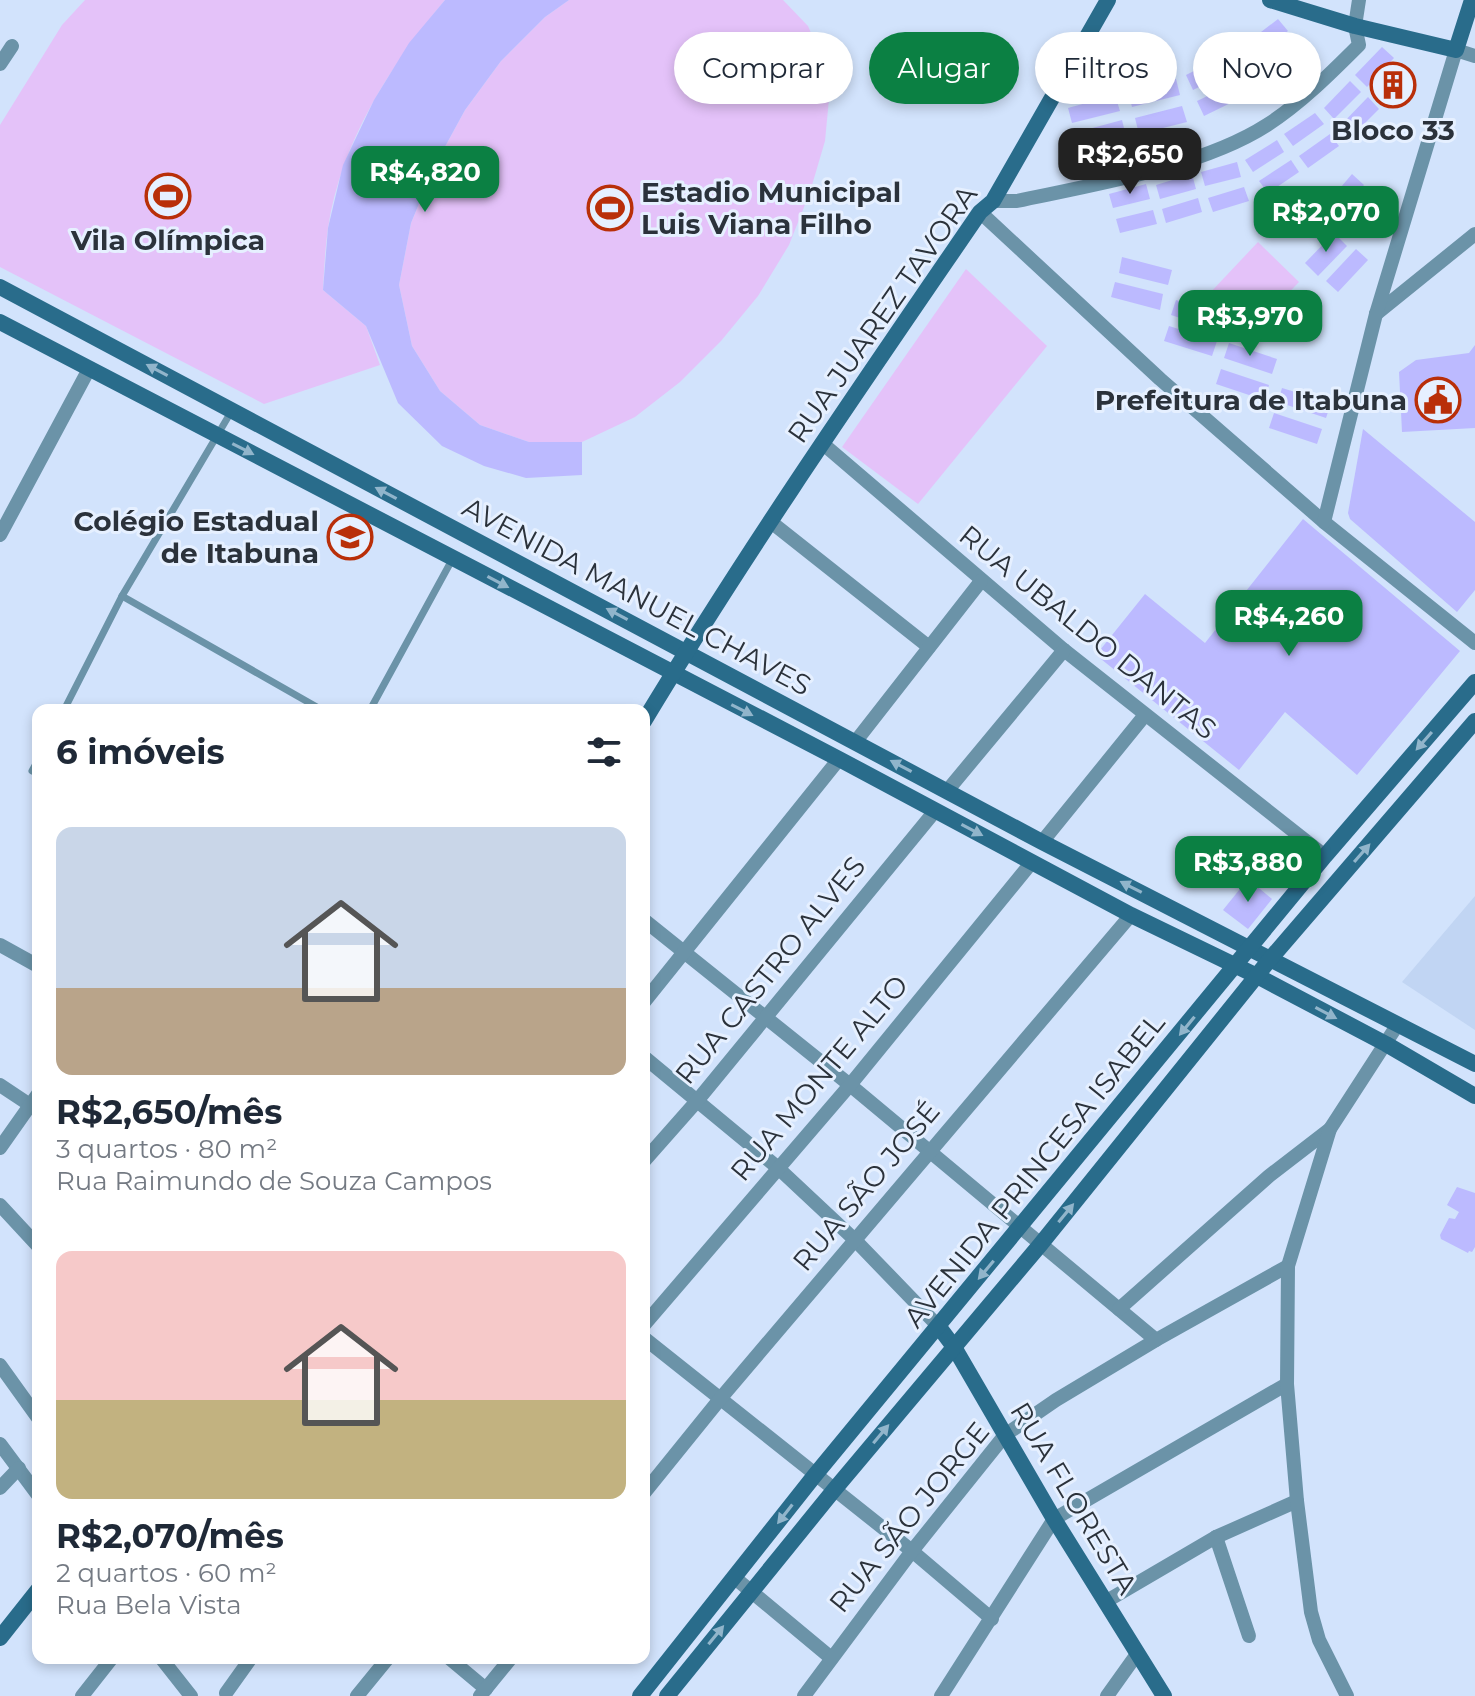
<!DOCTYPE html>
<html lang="pt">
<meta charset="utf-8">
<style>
body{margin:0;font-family:Montserrat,sans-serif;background:#f2f2f3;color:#1f2937;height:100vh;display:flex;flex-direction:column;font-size:30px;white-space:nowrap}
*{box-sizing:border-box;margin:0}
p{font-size:26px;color:#747a83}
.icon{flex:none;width:44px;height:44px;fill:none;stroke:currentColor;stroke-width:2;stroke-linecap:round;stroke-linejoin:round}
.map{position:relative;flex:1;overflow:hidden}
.sheet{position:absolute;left:32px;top:704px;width:618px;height:960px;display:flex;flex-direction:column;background:#fff;border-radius:16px;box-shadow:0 4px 12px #0003}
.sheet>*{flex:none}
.top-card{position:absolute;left:674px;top:32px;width:680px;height:72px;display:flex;gap:16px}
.price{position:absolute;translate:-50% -68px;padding:0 18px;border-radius:16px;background:#0b8043;color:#fff;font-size:26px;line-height:52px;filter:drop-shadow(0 2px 4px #0008)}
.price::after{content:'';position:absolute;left:50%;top:48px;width:24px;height:18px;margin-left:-12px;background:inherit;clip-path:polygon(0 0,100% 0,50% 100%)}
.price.selected{background:#222;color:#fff}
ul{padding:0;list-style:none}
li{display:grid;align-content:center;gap:16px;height:424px;padding:0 24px}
li span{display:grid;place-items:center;height:248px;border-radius:16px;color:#555}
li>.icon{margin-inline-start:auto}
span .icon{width:144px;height:144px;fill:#fffc;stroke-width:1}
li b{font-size:34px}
h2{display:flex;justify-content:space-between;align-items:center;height:96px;padding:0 24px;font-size:34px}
.pill{padding:0 28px;border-radius:36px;background:#fff;box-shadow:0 4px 12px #0003;font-size:28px;line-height:72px}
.pill.selected{background:#0b8043;color:#fff}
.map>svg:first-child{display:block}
.built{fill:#c1d5f3}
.green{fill:#e4c2f9}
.building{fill:#bcbaff}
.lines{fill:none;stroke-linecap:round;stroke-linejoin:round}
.lane{stroke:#6b93a8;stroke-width:7}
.street{stroke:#6b93a8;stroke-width:14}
.secondary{stroke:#296c8b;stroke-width:16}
.oneway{fill:#91b5cb}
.labels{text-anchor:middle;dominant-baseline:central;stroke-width:6;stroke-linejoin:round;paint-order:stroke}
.poi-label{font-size:28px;font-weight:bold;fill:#2b323b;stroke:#e6f0ff}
.street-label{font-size:28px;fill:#2b323b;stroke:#e6f0ff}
</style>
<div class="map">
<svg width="1475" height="1696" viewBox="0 0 1475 1696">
<rect width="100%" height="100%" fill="#d2e3fc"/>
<polygon class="built" points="1475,896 1475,1030 1402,982"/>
<g class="green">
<path d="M85,0H445C390,66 341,142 328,228C325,249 324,270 323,290L366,326L380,365L264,404L0,267V125L62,25Z"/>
<polygon points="569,0 783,0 808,26 831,78 825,141 810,192 789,245 758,296 721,341 680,382 635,417 582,442 529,442 480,425 440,391 412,346 399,285 411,223 435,165 465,110 501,61 545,17"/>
<polygon points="1258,242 1299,282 1249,334 1208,295"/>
<polygon points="966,269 1047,346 918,504 842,447"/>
</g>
<g class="building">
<polygon points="445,0 569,0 545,17 501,61 465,110 435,165 411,223 399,285 412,346 440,391 480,425 529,442 582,442 582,475 526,478 484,466 442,446 398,403 366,326 323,290 328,228 343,165 374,100 409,43"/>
<polygon points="1278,19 1288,31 1249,62 1239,49"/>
<polygon points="1294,39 1305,52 1266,83 1256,70"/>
<polygon points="1382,47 1394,58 1367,87 1355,75"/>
<polygon points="1230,53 1238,68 1193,90 1186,75"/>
<polygon points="1402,66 1413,77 1383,104 1373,94"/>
<polygon points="1176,79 1180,95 1132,107 1128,91"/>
<polygon points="1241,80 1249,94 1204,116 1197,101"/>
<polygon points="1350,81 1361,92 1334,119 1324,108"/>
<polygon points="1115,95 1120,111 1072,123 1068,108"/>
<polygon points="1368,97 1379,109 1351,137 1340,126"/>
<polygon points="1182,106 1187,122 1139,134 1135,118"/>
<polygon points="1315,113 1324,124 1293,146 1284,134"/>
<polygon points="1122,120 1126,136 1078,149 1074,133"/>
<polygon points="1330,134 1339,146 1308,168 1299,156"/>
<polygon points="1277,140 1284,152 1253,172 1245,160"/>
<polygon points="1291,160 1299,172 1268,193 1259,181"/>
<polygon points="1237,162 1241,177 1205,186 1201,172"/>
<polygon points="1192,174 1196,189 1160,199 1156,185"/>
<polygon points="1352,174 1364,185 1337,217 1325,206"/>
<polygon points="1146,184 1150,199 1113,208 1109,194"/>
<polygon points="1244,187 1249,201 1213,212 1208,198"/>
<polygon points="1372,193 1383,203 1354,234 1343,224"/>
<polygon points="1198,198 1202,212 1166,223 1162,209"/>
<polygon points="1153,210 1157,224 1120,233 1116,219"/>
<polygon points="1334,233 1347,246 1318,276 1305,263"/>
<polygon points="1356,249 1368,260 1338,292 1326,281"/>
<polygon points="1122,257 1172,270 1168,285 1119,273"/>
<polygon points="1115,282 1163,294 1160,310 1111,297"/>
<polygon points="1176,300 1224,316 1219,331 1171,315"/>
<polygon points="1169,326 1217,341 1212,356 1164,341"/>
<polygon points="1229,343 1277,359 1272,374 1224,358"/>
<polygon points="1475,345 1475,428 1402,432 1399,372 1416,360 1469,353"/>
<polygon points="1221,369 1269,385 1264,400 1216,384"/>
<polygon points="1282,388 1331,403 1326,418 1278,402"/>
<polygon points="1274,413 1322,429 1317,444 1269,428"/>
<polygon points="1363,429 1475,522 1475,590 1457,612 1350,519 1348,513"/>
<polygon points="1303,519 1460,651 1357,775 1285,712 1239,770 1096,655 1145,594 1205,643"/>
<polygon points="1248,879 1272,899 1248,929 1223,910"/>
<polygon points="1457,1187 1475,1193 1475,1247 1472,1252 1469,1251 1468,1253 1441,1239 1440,1235 1449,1218 1455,1219 1459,1212 1447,1205"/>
</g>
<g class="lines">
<g class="lane">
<polyline points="122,596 322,710"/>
<polyline points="64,710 122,596 231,412"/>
<polyline points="370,710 453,558"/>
<polyline points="32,771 38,760"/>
</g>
<g class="street">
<polyline points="0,64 12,46"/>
<path d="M993,201H1017C1092,185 1202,167 1267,125C1301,103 1331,73 1359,45L1355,26L1359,0"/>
<polyline points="980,212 1160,379 1324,522 1475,643"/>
<polyline points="1376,314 1475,234"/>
<polyline points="822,443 1064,650 1325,856"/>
<polyline points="771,522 929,647"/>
<polyline points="1324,522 1376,314 1456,50 1475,56"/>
<polyline points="0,535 89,369"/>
<polyline points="856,741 981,581"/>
<polyline points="947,791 1064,650"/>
<polyline points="1042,842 1145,715"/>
<polyline points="644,920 850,1085 1156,1340 1288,1266"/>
<polyline points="0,945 38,966"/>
<polyline points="644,1002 839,759"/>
<polyline points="644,1057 777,1167 855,1240 939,1327"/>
<polyline points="0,1085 30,1105"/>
<polyline points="0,1148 38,1094"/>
<polyline points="644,1161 697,1101 935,811"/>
<polyline points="0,1205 38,1246"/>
<polyline points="1119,1309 1269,1176 1330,1129"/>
<polyline points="644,1325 850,1085 1032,862"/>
<polyline points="644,1338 912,1551 992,1619"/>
<polyline points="0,1365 38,1418"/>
<polyline points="0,1444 38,1495"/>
<polyline points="0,1488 19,1468"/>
<polyline points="644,1493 720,1399 1131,915"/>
<polyline points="1216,1537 1249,1636"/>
<polyline points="735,1578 830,1657"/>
<polyline points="1105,1602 1216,1537 1297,1501"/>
<polyline points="161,1658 191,1696"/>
<polyline points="449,1658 486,1689"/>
<polyline points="226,1693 251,1658"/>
<polyline points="82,1696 112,1658"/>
<polyline points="357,1696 388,1658"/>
<polyline points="480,1696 511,1658"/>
<polyline points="804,1696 912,1551 1005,1435 1056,1400 1156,1340"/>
<polyline points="941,1696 1054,1519 1287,1384"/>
<polyline points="1107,1696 1137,1654"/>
<polyline points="1347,1696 1319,1640 1311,1612 1297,1501 1287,1384 1288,1266 1330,1129 1398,1024"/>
</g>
<g class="secondary">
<polyline points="1270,0 1355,26 1456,50 1472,0"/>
<polyline points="0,287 1042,842 1475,1064"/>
<polyline points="0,322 839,759 1131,915 1257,976 1386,1044 1475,1096"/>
<path d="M644,721C749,547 865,380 980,212L993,201L1108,0"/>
<polyline points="939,1327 954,1347 1054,1519 1164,1696"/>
<polyline points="0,1638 38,1590"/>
<polyline points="640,1696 815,1475 1325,856 1475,682"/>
<polyline points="667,1696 834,1490 1040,1245 1271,958 1475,721"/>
</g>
</g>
<defs><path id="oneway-solid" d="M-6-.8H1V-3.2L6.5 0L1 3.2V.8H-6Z" transform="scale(2)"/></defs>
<g class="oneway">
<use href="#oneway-solid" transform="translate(157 370) rotate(-152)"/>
<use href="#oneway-solid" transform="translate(243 449) rotate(27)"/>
<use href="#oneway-solid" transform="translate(386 493) rotate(-152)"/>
<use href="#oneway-solid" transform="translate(498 582) rotate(28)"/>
<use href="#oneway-solid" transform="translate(617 614) rotate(-152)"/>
<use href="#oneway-solid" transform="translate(742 710) rotate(27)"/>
<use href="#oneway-solid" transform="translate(1424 741) rotate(131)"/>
<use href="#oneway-solid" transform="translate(901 766) rotate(-152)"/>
<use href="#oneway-solid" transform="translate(972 830) rotate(28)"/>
<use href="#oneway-solid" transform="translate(1362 853) rotate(-49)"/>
<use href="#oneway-solid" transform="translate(1131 887) rotate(-153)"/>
<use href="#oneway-solid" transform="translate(1326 1013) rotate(28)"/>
<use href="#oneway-solid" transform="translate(1187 1026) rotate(129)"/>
<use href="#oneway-solid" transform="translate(1066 1213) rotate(-51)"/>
<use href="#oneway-solid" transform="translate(986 1270) rotate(130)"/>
<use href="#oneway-solid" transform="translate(881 1434) rotate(-50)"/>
<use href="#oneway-solid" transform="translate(785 1514) rotate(128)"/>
<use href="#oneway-solid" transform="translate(716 1635) rotate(-51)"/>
</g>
<defs>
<g id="building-ring" transform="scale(2.3)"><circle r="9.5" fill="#e6f0ff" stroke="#b92f09" stroke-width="1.5"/><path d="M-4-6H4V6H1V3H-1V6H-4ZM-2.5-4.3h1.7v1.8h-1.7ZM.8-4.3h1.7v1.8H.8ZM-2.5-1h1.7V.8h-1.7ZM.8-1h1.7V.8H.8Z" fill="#b92f09"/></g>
<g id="stadium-ring" transform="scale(2.3)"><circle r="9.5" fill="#e6f0ff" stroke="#b92f09" stroke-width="1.5"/><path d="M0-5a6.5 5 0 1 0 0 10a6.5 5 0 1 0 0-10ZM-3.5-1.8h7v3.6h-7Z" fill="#b92f09"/></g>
<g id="civic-ring" transform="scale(2.3)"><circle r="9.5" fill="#e6f0ff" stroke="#b92f09" stroke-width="1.5"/><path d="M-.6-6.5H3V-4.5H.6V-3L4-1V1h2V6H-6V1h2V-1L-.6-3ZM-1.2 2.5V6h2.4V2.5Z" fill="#b92f09"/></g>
<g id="school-ring" transform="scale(2.3)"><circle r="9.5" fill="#e6f0ff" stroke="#b92f09" stroke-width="1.5"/><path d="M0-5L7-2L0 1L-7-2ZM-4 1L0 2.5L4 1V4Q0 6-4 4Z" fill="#b92f09"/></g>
</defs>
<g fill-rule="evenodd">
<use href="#building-ring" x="1393" y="85"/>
<use href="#stadium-ring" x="168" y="196"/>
<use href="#stadium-ring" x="610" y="208"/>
<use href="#civic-ring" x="1438" y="400"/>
<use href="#school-ring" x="350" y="537"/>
</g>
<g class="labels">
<g class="poi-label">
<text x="1393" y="130">Bloco 33</text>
<text x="641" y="192" text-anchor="start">Estadio Municipal<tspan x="641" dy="32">Luis Viana Filho</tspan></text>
<text x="168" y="240">Vila Olímpica</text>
<text x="1407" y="400" text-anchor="end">Prefeitura de Itabuna</text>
<text x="319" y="521" text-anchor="end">Colégio Estadual<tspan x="319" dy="32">de Itabuna</tspan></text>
</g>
<g class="street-label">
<text transform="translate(882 314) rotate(-55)">RUA JUAREZ TAVORA</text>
<text transform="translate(637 596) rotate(28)">AVENIDA MANUEL CHAVES</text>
<text transform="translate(1088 632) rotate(39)">RUA UBALDO DANTAS</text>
<text transform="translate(770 970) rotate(-51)">RUA CASTRO ALVES</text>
<text transform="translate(819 1078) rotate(-50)">RUA MONTE ALTO</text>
<text transform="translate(1034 1170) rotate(-51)">AVENIDA PRINCESA ISABEL</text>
<text transform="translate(866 1186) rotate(-50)">RUA SÃO JOSÉ</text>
<text transform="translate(1074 1498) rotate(59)">RUA FLORESTA</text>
<text transform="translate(909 1517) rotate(-51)">RUA SÃO JORGE</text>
</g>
</g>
</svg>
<b class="price selected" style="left:1130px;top:196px">R$2,650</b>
<b class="price" style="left:425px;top:214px">R$4,820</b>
<b class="price" style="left:1326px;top:254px">R$2,070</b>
<b class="price" style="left:1250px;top:358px">R$3,970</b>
<b class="price" style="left:1289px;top:658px">R$4,260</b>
<b class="price" style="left:1248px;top:904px">R$3,880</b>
<div class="top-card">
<a class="pill">Comprar</a>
<a class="pill selected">Alugar</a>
<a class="pill">Filtros</a>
<a class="pill">Novo</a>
</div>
<section class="sheet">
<h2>6 imóveis<svg class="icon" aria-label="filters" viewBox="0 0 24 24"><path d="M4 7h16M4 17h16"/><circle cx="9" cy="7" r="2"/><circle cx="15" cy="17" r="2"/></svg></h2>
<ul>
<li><span style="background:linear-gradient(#c9d6e8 65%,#b9a48a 0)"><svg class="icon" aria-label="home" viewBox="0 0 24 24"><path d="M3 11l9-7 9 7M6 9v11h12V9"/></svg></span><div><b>R$2,650/mês</b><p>3 quartos · 80 m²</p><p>Rua Raimundo de Souza Campos</p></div></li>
<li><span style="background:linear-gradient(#f6c9c9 60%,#c2b280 0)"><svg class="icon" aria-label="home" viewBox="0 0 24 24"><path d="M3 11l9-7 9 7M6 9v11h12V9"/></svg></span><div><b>R$2,070/mês</b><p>2 quartos · 60 m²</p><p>Rua Bela Vista</p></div></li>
</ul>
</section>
</div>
